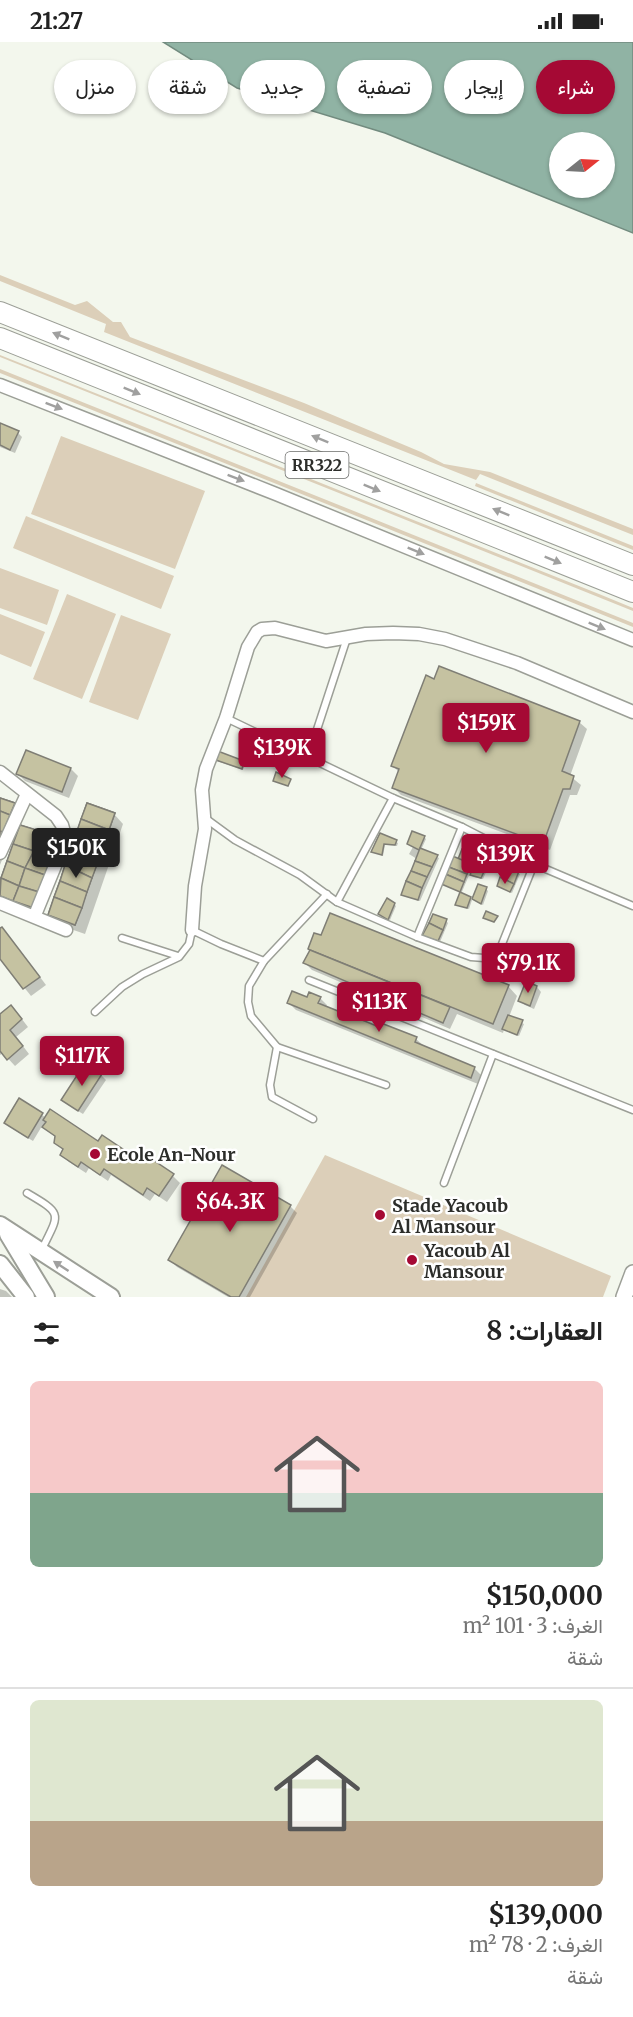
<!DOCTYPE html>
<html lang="ar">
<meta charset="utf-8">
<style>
body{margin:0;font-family:Merriweather,Vazirmatn,serif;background:#f6f6f6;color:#222;direction:rtl;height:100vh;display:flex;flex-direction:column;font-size:22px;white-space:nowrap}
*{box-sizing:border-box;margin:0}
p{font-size:20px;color:#767676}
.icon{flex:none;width:33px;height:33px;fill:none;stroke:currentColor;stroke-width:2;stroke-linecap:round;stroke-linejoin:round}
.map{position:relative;height:1255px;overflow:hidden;direction:ltr}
.panel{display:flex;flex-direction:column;background:#fff;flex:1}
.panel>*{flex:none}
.guide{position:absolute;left:18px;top:18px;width:597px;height:54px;direction:rtl;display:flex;gap:12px}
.needle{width:39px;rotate:72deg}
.tools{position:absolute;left:549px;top:90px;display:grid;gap:12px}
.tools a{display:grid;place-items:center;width:66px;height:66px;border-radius:50%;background:#fff;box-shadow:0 2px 4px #0004;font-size:30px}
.price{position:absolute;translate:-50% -51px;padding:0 14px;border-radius:6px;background:#a50934;color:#fff;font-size:20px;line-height:39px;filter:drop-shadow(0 2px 3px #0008)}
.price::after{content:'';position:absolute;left:50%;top:36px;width:18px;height:14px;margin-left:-9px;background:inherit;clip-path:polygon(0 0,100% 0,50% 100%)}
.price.current{background:#222;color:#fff}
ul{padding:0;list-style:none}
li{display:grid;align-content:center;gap:12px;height:318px;padding:0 30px}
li+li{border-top:2px solid #e0e0e0}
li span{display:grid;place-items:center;height:186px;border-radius:9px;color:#555}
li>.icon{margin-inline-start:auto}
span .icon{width:108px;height:108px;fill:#fffc;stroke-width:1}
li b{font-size:26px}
h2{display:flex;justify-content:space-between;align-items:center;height:72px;padding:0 30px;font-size:26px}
.tag{padding:0 21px;border-radius:27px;background:#fff;box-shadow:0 2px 4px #0004;font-size:21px;line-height:54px}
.tag.current{background:#a50934;color:#fff}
.status{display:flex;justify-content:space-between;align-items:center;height:42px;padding:0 30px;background:#fff;direction:ltr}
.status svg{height:16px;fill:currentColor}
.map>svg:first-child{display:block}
.green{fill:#dccfb9}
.water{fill:#90b3a4;stroke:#728b7f;stroke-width:1.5;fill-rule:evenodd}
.shadow{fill:#0003}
.building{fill:#c5c2a1;stroke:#7f7e75;stroke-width:1.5}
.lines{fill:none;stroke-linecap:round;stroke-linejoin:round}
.service-casing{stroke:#9c9f97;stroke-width:9}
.minor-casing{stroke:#9c9f97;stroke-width:15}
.tertiary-casing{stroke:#9c9f97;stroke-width:18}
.secondary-casing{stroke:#9c9f97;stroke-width:20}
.primary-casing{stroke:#9c9f97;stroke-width:22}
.service{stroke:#fff;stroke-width:6}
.minor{stroke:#fff;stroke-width:12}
.tertiary{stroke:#fff;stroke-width:15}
.secondary{stroke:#fff;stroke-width:16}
.primary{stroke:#fff;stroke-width:20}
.oneway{fill:#a0a09f}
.poi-dot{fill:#a50934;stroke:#fff;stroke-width:2}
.labels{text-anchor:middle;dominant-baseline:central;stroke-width:5;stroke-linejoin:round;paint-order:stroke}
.shield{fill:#fff;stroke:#6b6c6a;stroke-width:1.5}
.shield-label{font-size:16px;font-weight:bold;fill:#2c2d2a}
.poi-label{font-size:18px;font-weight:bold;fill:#2c2d2a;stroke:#fff;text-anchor:start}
</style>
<div class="status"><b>21:27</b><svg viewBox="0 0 49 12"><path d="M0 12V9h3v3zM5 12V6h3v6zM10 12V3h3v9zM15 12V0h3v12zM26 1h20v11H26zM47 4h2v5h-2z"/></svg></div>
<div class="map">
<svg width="633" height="1255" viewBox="0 0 633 1255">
<rect width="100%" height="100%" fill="#f3f7ed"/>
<g class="green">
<polygon points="0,233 75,263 87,259 113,280 121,280 130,295 304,361 421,410 444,422 490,430 633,487 633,493 480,432 476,438 104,290 106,282 0,239"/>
<polygon points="0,313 599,552 633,566 633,569 0,315"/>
<polygon points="0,327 633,581 633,585 0,331"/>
<polygon points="61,394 205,449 175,527 31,472"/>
<polygon points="476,441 633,504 633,508 475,444"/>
<polygon points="26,474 174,534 161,567 13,506"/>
<polygon points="0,526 59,548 47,583 0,566"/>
<polygon points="67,552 116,572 82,657 33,637"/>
<polygon points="0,572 45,590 31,625 0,612"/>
<polygon points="121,573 171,592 138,678 89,660"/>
<polygon points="325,1113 611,1234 603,1255 246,1255"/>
</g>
<path class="water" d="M163,0H633V191L385,91L237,46ZM560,100H604V146H560Z"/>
<g class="shadow">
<polygon points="0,383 18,391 22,395 15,411 0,405"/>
<polygon points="579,680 587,687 570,734 581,743 577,753 570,753 550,808 401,753 394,746 399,730 393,724"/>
<polygon points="26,710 71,727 78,734 69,756 25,739 18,732"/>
<polygon points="214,718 243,720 245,722 243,728"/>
<polygon points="0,757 14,762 21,770 0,823"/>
<polygon points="114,772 123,782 85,892 59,883 49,873"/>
<polygon points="380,793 398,801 397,804 385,803 383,814 373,809"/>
<polygon points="424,795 426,797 421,808 439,816 420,859 404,854 417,817 409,812 413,805 408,802"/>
<polygon points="58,797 65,804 41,872 4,859 0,855 0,844"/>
<polygon points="465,801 472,804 469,811 479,816 476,822 487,828 483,837 473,835 470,831 461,852 472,858 469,867 457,863 461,850 443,842 459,819"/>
<polygon points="511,828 520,832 512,851 501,845 507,840"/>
<polygon points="486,847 488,849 483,863 473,857"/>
<polygon points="394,862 396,864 390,878 382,874"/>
<polygon points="446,879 448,881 440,900 426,896"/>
<polygon points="0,888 9,894 46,943 31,954 0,915"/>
<polygon points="312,908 508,944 517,954 509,975 524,982 519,994 504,987 503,991 457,972 450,987 312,928 305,921"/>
<polygon points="527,941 537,945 541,950 534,967 525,963 520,959"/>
<polygon points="320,956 327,963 326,965 344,973 357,970 364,978 363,980 380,987 382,983 416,997 424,1004 474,1026 481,1033 478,1042 296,968 289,961"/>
<polygon points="18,972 28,985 16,995 29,1012 15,1024 3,1011 0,1013 0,974"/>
<polygon points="101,1033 106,1038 83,1072 67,1062"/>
<polygon points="42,1073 46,1076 99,1101 173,1134 180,1141 167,1160 155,1152 150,1159 111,1133 108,1139 89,1126 86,1131 69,1120 62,1113 64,1109 56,1100 56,1096 42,1084 33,1099 10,1085"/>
<polygon points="290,1164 297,1171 250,1255 228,1255 177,1225 170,1218"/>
<polygon points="0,1247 6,1249 12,1255 0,1255"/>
</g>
<g class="building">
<polygon points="0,381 19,389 10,408 0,403"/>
<polygon points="439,624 580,679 562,729 574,734 570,747 563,747 543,802 392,746 399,727 391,724 426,633 434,637"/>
<polygon points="26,708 71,726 62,750 16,732"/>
<polygon points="215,708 244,719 242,727 210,716"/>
<polygon points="276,730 291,737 288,744 273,739"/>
<polygon points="0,756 15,761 0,798"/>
<polygon points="0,756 15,761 10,773 0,769"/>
<polygon points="87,761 115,771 75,883 48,873"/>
<polygon points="87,761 115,771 109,788 81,777"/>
<polygon points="0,769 10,773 3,790 0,789"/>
<polygon points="81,777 109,788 103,804 76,792"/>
<polygon points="20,783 59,796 34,866 0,854 0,839"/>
<polygon points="20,783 40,789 34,809 13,802"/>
<polygon points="40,789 59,796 51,816 34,809"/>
<polygon points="412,789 425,794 419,808 407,802"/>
<polygon points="380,791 397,798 395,803 384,802 382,813 371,810"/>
<polygon points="76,792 103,804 98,820 70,809"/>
<polygon points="13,802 34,809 25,826 7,819"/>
<polygon points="420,806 438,813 432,825 415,819"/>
<polygon points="462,807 478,813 474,823 458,817"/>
<polygon points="34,809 51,816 45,833 25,826"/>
<polygon points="70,809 98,820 92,836 65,823"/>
<polygon points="450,813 472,822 467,832 446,824"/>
<polygon points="7,819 25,826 19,844 1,836"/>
<polygon points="415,819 432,825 427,835 411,829"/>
<polygon points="475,820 486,825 481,836 470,833"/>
<polygon points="65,823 92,836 87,850 60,839"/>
<polygon points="446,824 467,832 464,840 443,831"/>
<polygon points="25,826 45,833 39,850 19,844"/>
<polygon points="510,826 519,829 514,842 506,838"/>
<polygon points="411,829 427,835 422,846 406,839"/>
<polygon points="443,831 464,840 460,850 439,841"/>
<polygon points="500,835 514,842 510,850 497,844"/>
<polygon points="1,836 19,844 13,859 0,854"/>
<polygon points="60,839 87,850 82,866 54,855"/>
<polygon points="406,839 422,846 418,858 401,853"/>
<polygon points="478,842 487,845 481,862 472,857"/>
<polygon points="19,844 39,850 34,866 13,859"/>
<polygon points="460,850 471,855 467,866 455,863"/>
<polygon points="54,855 82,866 75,883 48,873"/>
<polygon points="387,856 395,861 388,878 378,872"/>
<polygon points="486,869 498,874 494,880 483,876"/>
<polygon points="330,871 509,943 493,982 310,908 308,907 314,891 321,893"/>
<polygon points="433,872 447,877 443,888 429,881"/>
<polygon points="429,881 443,888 438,899 422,894"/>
<polygon points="2,885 40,935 23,947 0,917 0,886"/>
<polygon points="310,908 450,965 443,981 303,921"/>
<polygon points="526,939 537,944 530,964 518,959"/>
<polygon points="292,949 307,955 309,950 321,955 318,961 343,971 346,964 357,969 355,975 379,985 381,981 417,995 415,1000 475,1025 471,1036 287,961"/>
<polygon points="11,963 22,977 10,988 23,1004 7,1018 0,1009 0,972"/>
<polygon points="508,973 523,978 517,993 502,987"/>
<polygon points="85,1021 102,1032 78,1069 61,1058"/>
<polygon points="19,1056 43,1071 28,1096 4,1081"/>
<polygon points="50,1067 98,1099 102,1093 135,1115 141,1110 174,1132 159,1154 147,1146 143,1153 104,1127 100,1133 81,1120 78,1125 60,1113 63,1107 54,1101 55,1094 42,1085 46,1080 43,1078"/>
<polygon points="222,1123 291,1163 239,1255 231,1255 168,1218"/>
</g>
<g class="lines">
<g class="service-casing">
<g id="service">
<polyline points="226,676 393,756 462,785 534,822 633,864"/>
<polyline points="308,715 347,596"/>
<polyline points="205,776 235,798 300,833 337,860 417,895 471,915 484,916 498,912 534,822"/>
<polyline points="337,860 393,756"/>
<polyline points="417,895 462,785"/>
<polyline points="122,896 178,914"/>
<polyline points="309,938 633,1068"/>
<polyline points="95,970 122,945 143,932 179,915 189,902 192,888 221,902 264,919"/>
<polyline points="277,1005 386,1043"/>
<polyline points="313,1077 272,1055 270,1043 277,1005 251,974 248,960 249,944 264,919 327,852"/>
<polyline points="444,1141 493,1012"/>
<path d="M27,1151C63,1172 60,1171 42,1207"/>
</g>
</g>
<g class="minor-casing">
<g id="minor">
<polyline points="0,343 276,452 633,598"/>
<polyline points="0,730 56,774 62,783 66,797 35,873"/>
<polyline points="0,811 27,752"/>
<polyline points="0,861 66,888"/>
<polyline points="192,888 195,844 205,787 202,748 206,727 226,676 248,605 257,590 262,587 275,586 326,599 366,592 393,591 419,592 445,597 517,621 633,670"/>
</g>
</g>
<g class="tertiary-casing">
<polyline id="tertiary" points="624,1255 633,1231"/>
</g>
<g class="secondary-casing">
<g id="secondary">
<polyline points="0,1183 111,1255"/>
<polyline points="8,1192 46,1255"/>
<polyline points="0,1222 26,1255"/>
</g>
</g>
<g class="primary-casing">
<g id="primary">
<polyline points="0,270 633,523"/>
<polyline points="0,296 633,550"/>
</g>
</g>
<use href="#service" class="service"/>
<use href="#minor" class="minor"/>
<use href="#tertiary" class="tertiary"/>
<use href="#secondary" class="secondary"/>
<use href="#primary" class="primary"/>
</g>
<defs><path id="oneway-solid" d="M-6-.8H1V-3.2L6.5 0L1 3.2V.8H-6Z" transform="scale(1.5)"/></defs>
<g class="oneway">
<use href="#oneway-solid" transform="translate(61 294) rotate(-158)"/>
<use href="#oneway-solid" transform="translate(132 349) rotate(22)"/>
<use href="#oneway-solid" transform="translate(54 364) rotate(21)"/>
<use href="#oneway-solid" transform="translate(320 397) rotate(-158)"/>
<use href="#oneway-solid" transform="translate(236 436) rotate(21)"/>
<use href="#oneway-solid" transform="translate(372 446) rotate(22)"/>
<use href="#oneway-solid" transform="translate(501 470) rotate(-158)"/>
<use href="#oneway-solid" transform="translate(416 509) rotate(22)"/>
<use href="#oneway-solid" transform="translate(553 518) rotate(22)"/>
<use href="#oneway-solid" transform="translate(597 584) rotate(22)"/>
<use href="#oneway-solid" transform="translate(61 1224) rotate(-147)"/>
</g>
<g class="poi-dot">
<circle cx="95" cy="1112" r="6"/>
<circle cx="380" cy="1173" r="6"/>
<circle cx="412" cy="1218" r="6"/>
</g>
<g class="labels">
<rect class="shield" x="285.5" y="410" width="63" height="26" rx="4.5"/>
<g class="shield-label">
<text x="317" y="423">RR322</text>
</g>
<g class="poi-label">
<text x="107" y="1112">Ecole An-Nour</text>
<text x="392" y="1163">Stade Yacoub<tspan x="392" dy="21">Al Mansour</tspan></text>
<text x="424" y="1208">Yacoub Al<tspan x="424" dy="21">Mansour</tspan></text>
</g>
</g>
</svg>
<div class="tools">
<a><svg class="needle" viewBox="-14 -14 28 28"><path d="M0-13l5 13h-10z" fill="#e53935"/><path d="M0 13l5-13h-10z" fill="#767676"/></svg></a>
</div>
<b class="price" style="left:486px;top:712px">$159K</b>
<b class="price" style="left:282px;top:737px">$139K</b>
<b class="price current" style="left:76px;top:837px">$150K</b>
<b class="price" style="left:505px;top:843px">$139K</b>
<b class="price" style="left:528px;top:952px">$79.1K</b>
<b class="price" style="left:379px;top:991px">$113K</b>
<b class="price" style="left:82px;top:1045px">$117K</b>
<b class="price" style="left:230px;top:1191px">$64.3K</b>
<div class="guide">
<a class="tag current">شراء</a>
<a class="tag">إيجار</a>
<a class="tag">تصفية</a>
<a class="tag">جديد</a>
<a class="tag">شقة</a>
<a class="tag">منزل</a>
</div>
</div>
<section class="panel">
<h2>العقارات: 8<svg class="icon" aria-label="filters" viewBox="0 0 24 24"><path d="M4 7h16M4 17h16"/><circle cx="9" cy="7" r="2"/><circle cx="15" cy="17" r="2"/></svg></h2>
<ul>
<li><span style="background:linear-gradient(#f6c9c9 60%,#7fa58c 0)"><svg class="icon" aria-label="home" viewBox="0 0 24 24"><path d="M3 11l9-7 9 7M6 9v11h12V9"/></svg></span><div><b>$150,000</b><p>الغرف: 3 · 101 m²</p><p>شقة</p></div></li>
<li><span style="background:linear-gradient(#dfe7d0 65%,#b9a48a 0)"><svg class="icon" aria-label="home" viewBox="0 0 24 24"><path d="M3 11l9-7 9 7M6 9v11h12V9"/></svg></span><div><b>$139,000</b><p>الغرف: 2 · 78 m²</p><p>شقة</p></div></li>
</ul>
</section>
